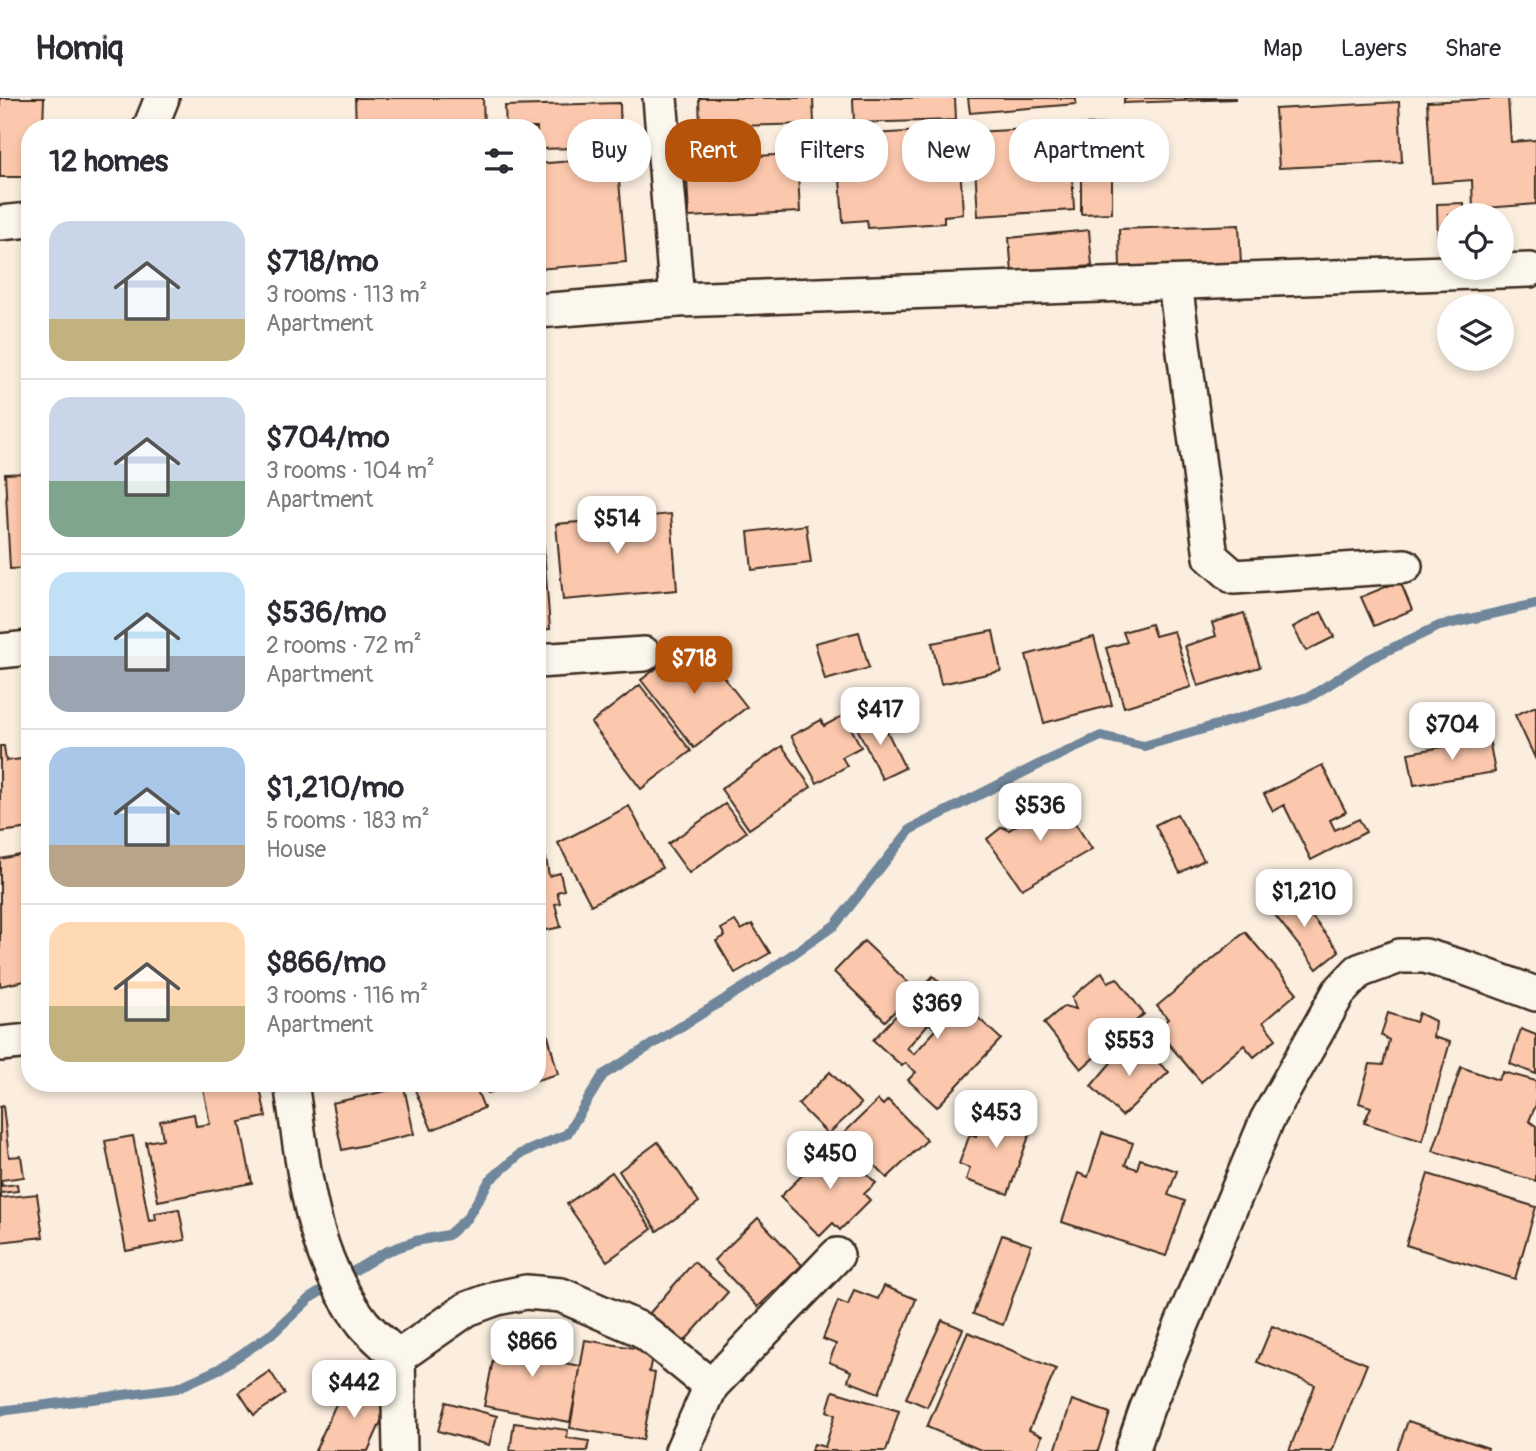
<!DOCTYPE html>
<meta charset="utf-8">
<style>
body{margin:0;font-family:Pangolin,sans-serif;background:#f7f7f7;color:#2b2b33;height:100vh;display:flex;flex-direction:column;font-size:26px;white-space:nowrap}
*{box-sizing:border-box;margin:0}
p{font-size:23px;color:#7c7c81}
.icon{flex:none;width:38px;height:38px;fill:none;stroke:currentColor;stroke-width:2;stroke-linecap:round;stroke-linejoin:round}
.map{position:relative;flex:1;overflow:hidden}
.details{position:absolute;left:21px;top:21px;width:525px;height:973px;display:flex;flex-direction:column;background:#fff;border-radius:28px;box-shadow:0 4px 10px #0003}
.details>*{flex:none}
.hud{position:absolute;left:567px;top:21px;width:665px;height:63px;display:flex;gap:14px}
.buttons{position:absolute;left:1437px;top:105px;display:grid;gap:14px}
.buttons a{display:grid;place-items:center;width:77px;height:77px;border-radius:50%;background:#fff;box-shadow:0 4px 10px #0003;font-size:35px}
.price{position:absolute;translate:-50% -60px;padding:0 16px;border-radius:14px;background:#fff;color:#222;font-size:23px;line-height:46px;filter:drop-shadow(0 2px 4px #0008)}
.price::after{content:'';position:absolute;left:50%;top:42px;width:21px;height:16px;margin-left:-10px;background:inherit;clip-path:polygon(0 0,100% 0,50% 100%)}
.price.current{background:#b45309;color:#fff}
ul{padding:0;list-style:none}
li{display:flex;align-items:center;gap:21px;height:175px;padding:0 28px}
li+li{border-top:2px solid #e1e1e2}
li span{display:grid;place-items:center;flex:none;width:196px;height:140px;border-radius:21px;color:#555}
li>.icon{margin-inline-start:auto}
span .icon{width:84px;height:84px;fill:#fffc;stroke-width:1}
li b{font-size:30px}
h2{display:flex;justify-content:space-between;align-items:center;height:84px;padding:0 28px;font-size:30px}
.chip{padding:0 24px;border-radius:28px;background:#fff;box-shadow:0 4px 10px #0003;font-size:24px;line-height:63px}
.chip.current{background:#b45309;color:#fff}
header{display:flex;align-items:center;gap:42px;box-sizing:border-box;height:98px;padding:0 35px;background:#fff;border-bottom:2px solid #e1e1e2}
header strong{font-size:33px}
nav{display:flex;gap:38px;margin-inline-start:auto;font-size:24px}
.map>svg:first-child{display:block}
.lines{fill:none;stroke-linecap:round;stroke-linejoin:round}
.stream{stroke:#6f869b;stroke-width:10}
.building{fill:#fcc8ad;stroke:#3b2a1e;stroke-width:2;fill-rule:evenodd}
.minor-casing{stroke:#3b2a1e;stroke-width:38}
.minor{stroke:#fbf7ec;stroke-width:33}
</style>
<header>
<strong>Homiq</strong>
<nav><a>Map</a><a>Layers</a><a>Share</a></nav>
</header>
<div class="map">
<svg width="1536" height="1353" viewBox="0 0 1536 1353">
<rect width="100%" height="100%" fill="#fbeedf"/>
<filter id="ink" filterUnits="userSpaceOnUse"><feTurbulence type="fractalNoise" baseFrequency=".0143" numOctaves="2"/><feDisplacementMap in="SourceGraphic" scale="14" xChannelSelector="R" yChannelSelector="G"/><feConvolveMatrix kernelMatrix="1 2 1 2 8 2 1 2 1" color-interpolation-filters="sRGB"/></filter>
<g filter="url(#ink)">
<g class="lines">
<polyline class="stream" points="0,1313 177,1290 219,1271 273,1235 310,1200 385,1154 416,1143 448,1137 467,1120 490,1082 520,1056 567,1036 603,977 751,885 835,827 911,731 1040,666 1101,638 1144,648 1224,625 1311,598 1369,561 1439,528 1536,506"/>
</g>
<g class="building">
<polygon points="0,0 44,0 43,30 30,30 30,79 0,79"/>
<polygon points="355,0 483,0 484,30 356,30"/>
<polygon points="699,0 813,0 814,26 700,29"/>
<polygon points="853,0 955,0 956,22 854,25"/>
<polygon points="968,0 1076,0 1076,6 970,15"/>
<polygon points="1124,0 1235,0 1235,1 1124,5"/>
<polygon points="1508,0 1511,44 1536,42 1536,106 1473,111 1472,82 1432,85 1427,4"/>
<polygon points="1399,4 1402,64 1279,70 1275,11"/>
<polygon points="620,5 621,49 537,51 537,30 506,30 505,8"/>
<polygon points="1112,26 1112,115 1081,116 1081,27"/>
<polygon points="1070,29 1074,112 978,118 973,34"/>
<polygon points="958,31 963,116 944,118 944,125 868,130 867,122 843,124 837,38"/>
<polygon points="797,56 800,114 689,119 686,61"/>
<polygon points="617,59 626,164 537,171 537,66"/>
<polygon points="1464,105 1464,117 1449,117 1449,148 1438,148 1437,106"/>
<polygon points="1239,127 1241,166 1120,169 1119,131"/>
<polygon points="1089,132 1092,168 1012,175 1009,140"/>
<polygon points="30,375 30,470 10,471 5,376"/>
<polygon points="640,413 641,419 671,416 677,492 563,502 556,426 603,422 602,416"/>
<polygon points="806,427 811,465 752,472 748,434"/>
<polygon points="537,437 543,437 550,531 537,532"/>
<polygon points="1400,483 1412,512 1374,528 1361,499"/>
<polygon points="1321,514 1334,539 1306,553 1293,529"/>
<polygon points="1244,515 1260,569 1198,588 1185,548 1216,538 1212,525"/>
<polygon points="1151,526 1155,538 1174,533 1191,589 1124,609 1106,550 1127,544 1123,534"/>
<polygon points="993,533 1001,573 941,586 932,545"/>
<polygon points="859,534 869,570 825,582 815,545"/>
<polygon points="1094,539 1112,607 1044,625 1026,557"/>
<polygon points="682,551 692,563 704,554 747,609 694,650 641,582"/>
<polygon points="640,587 691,653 641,691 591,625"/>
<polygon points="1536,608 1536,662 1515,617"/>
<polygon points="844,617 861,649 842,659 847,668 817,685 791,638 821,622 824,628"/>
<polygon points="879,617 905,670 882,681 856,628"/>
<polygon points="1489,641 1495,674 1414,687 1408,655"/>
<polygon points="0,648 4,648 6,663 30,660 30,730 0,734"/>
<polygon points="782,648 811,689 749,731 721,691"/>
<polygon points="1322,667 1346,714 1330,722 1335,732 1359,721 1366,734 1311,762 1284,707 1273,713 1264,696"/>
<polygon points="1055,695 1092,751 1022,791 987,741 1002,729 1009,732 1044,709 1044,701"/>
<polygon points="725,706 746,734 689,775 668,746"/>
<polygon points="629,708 662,770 591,807 558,745"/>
<polygon points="1177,716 1204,762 1180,775 1155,727"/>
<polygon points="30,755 30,882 0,888 0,761"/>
<polygon points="546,760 549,778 560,775 564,792 557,794 560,805 555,806 561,829 537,834 537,762"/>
<polygon points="1290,791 1339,853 1317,871 1268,808"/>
<polygon points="735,823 741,832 752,826 770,855 735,875 716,843 725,838 721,831"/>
<polygon points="1245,834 1297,895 1263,924 1276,941 1254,959 1244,947 1201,984 1156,931 1168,921 1157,908"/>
<polygon points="864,843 916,892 885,923 834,874"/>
<polygon points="1102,874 1108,884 1117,880 1144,916 1081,971 1044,925 1064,908 1076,911 1072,899"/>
<path d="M933,878L1001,941L937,1009L908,982L916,974L905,965L902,968L873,942ZM929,925L936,932L914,956L907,950Z"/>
<polygon points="542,915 558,976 537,982 537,916"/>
<polygon points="1388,915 1416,924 1419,915 1435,923 1433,939 1450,944 1422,1043 1364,1025 1371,1009 1359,1005 1370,966 1383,967 1389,942 1381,937"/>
<polygon points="1521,931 1536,937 1536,976 1510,966"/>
<polygon points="1131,941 1169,974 1122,1018 1091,988"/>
<polygon points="1461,969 1498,982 1503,974 1536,983 1536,1007 1529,1023 1536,1028 1536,1083 1433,1053"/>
<polygon points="830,974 861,1006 828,1036 798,1006"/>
<polygon points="202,985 259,985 266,1019 240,1024 252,1085 158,1103 146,1044 163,1041 160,1023 194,1016 196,1028 210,1026"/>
<polygon points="412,985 474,985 484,1010 432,1032"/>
<polygon points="485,985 524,985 488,995"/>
<polygon points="404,989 414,1036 342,1052 332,1005"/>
<polygon points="878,1002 883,1007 888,1002 927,1042 887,1080 843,1036"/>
<polygon points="3,1008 9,1059 21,1058 24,1079 1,1082 2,1088 17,1086 18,1093 1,1095 1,1100 37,1096 43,1139 0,1144 0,1009"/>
<polygon points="987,1008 1034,1024 1008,1096 966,1082 970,1070 959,1066 970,1036 976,1038"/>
<polygon points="1102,1035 1133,1045 1125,1067 1137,1071 1140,1061 1177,1073 1168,1097 1185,1103 1166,1158 1062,1124 1078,1075 1088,1079"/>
<polygon points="133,1038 149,1123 156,1122 155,1115 179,1111 185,1142 126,1153 105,1043"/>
<polygon points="658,1044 699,1104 657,1133 619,1073"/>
<polygon points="835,1045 876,1085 864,1096 870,1102 840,1132 833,1125 820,1138 780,1099"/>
<polygon points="612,1074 652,1131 607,1163 567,1106"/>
<polygon points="1428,1076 1536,1109 1515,1181 1406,1147"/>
<polygon points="758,1120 802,1167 758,1209 714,1162"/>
<polygon points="1002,1137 1031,1147 1003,1227 973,1216"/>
<polygon points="694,1164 728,1194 675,1254 641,1225"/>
<polygon points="884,1188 916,1201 879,1295 848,1283 851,1273 829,1264 836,1246 823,1241 838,1203 848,1207 854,1192 878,1201"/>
<polygon points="942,1222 963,1231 927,1309 906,1300"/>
<polygon points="1272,1228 1367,1266 1332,1353 1289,1353 1315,1287 1257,1264"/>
<polygon points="968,1234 1056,1271 1029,1332 1042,1338 1036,1353 983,1353 927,1329"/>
<polygon points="498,1236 568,1249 564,1265 581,1268 570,1324 484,1308"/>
<polygon points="585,1242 653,1253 649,1274 655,1275 643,1342 570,1330"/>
<polygon points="270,1273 285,1296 254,1317 239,1294"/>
<polygon points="347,1281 391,1301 368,1353 315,1353"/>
<polygon points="833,1293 899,1313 886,1353 811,1353 814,1346 825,1349 835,1317 827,1313"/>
<polygon points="1072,1302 1110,1315 1098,1353 1055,1353"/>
<polygon points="446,1304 497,1318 489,1347 438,1333"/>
<polygon points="1408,1323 1488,1350 1487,1353 1397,1353"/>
<polygon points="514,1325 568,1332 567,1340 589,1343 587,1353 510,1353"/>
</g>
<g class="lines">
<g class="minor-casing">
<g id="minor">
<polyline points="660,0 677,202"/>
<polyline points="150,30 162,0"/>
<polyline points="0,125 30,122"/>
<polyline points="1175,185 1211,459 1234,479 1405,468"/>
<polyline points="537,213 677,202 1530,172"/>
<polyline points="0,553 30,550"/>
<polyline points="537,563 644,556"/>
<polyline points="0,946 30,943"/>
<path d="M291,985C304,1067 309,1157 363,1225C373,1237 387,1248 398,1259L400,1353"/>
<polyline points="398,1259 467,1211 497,1200 526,1194 561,1197 642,1232 711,1288"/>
<polyline points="682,1353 711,1288 837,1157"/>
<polyline points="1132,1353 1147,1310 1267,1022 1339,894 1359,873 1400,858 1425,858 1468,871 1536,896"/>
</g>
</g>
<use href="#minor" class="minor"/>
</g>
</g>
</svg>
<div class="buttons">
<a><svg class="icon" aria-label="locate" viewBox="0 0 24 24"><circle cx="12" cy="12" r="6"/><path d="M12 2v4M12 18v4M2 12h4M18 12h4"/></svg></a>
<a><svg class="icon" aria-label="layers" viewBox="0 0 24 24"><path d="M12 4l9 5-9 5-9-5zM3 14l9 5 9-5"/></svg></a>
</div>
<b class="price" style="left:617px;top:458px">$514</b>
<b class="price current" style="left:694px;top:598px">$718</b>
<b class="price" style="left:880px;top:649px">$417</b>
<b class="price" style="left:1452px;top:664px">$704</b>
<b class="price" style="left:1040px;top:745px">$536</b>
<b class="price" style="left:1304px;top:831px">$1,210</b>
<b class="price" style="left:937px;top:943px">$369</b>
<b class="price" style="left:1129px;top:980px">$553</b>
<b class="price" style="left:996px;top:1052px">$453</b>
<b class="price" style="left:830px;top:1093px">$450</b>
<b class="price" style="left:532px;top:1281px">$866</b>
<b class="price" style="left:354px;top:1322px">$442</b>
<div class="hud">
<a class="chip">Buy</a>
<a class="chip current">Rent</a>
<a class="chip">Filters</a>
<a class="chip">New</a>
<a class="chip">Apartment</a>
</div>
<section class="details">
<h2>12 homes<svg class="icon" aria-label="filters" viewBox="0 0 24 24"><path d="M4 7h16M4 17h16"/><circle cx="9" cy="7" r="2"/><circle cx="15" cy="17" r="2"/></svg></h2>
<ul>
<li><span style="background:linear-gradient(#c9d6e8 70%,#c2b280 0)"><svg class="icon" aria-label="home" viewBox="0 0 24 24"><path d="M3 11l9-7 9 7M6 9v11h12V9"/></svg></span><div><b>$718/mo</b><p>3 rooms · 113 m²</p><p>Apartment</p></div></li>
<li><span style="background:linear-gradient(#c9d6e8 60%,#7fa58c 0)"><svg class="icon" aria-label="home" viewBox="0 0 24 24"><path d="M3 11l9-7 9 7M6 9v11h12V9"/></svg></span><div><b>$704/mo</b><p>3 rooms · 104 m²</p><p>Apartment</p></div></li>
<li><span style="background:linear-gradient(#bfe0f5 60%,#9aa5b1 0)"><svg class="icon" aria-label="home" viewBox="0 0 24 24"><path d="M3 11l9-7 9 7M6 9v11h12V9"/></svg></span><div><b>$536/mo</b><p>2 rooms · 72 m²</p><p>Apartment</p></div></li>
<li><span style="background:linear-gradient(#a9c7e8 70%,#b9a48a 0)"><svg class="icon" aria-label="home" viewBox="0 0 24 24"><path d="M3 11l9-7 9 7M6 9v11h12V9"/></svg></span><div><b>$1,210/mo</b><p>5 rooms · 183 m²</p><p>House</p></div></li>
<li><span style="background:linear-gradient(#ffd9b3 60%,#c2b280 0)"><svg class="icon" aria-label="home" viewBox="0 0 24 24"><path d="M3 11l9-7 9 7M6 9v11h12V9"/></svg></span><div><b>$866/mo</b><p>3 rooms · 116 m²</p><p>Apartment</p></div></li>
</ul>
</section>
</div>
